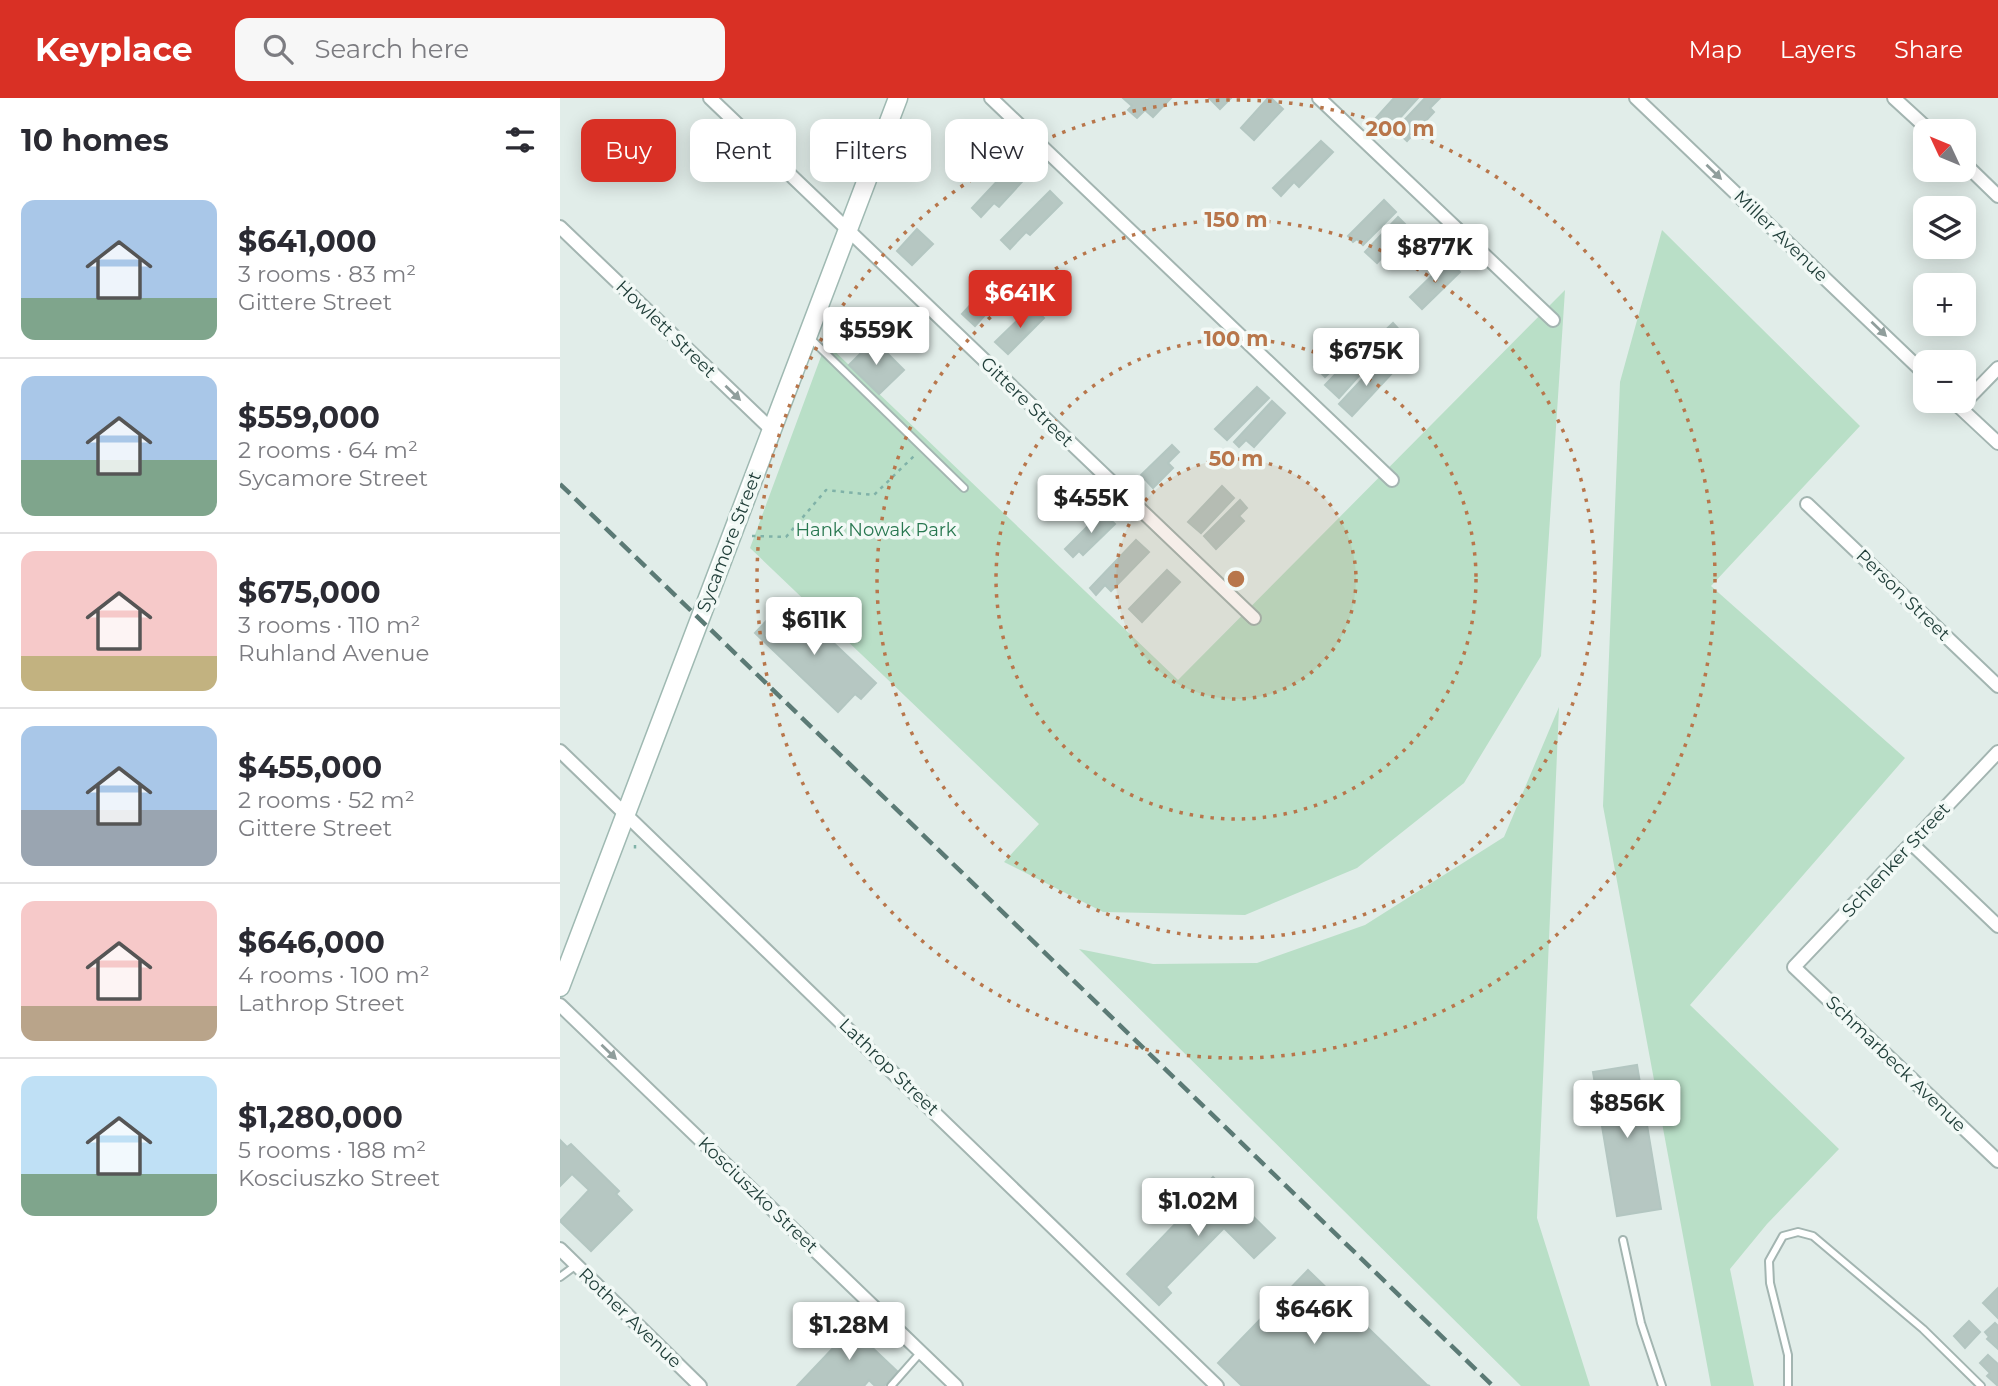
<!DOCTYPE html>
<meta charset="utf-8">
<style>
body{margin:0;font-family:Montserrat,sans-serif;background:#f7f7f7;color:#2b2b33;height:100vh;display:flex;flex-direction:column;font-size:26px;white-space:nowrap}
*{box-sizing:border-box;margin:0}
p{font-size:23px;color:#7c7c81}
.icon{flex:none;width:38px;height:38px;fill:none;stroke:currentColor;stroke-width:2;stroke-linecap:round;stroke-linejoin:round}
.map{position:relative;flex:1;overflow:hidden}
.drawer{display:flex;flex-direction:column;background:#fff;width:560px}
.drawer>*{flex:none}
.guide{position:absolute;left:21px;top:21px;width:665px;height:63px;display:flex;gap:14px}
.needle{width:46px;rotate:314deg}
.tools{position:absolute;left:1353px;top:21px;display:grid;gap:14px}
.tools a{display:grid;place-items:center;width:63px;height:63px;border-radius:14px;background:#fff;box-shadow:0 4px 18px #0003;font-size:35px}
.price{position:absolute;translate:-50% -60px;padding:0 16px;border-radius:7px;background:#fff;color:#222;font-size:23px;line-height:46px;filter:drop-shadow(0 2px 4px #0008)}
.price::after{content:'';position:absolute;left:50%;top:42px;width:21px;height:16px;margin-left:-10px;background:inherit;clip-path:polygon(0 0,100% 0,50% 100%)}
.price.current{background:#d93025;color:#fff}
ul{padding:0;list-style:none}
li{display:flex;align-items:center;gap:21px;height:175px;padding:0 21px}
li+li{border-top:2px solid #e1e1e2}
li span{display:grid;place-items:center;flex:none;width:196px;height:140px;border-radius:14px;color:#555}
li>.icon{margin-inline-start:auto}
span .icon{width:84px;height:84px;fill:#fffc;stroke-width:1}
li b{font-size:30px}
h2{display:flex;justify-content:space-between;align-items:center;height:84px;padding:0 21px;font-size:30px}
.pill{padding:0 24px;border-radius:14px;background:#fff;box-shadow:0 4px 18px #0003;font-size:24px;line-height:63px}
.pill.current{background:#d93025;color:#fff}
header{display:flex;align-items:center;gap:42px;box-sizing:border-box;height:98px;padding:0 35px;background:#d93025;color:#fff}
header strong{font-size:33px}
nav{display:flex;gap:38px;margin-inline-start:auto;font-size:24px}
.search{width:490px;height:63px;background:#f7f7f7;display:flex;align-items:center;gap:18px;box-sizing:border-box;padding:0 24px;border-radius:14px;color:#7c7c81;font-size:26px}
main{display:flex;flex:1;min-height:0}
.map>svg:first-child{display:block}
.green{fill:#b9dfc7}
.building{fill:#b6c7c2;stroke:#b3c6c1;stroke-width:2}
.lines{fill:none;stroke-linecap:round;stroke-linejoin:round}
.lane-casing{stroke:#a3b5b1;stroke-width:10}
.street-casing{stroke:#a3b5b1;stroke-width:16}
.secondary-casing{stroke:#9fb9b2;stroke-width:21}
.path{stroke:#80b2a8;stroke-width:2.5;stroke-dasharray:3.5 5;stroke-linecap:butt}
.lane{stroke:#fff;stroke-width:6}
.street{stroke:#fff;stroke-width:12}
.secondary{stroke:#fff;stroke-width:18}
.rail{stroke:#5b7a75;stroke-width:4.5;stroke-dasharray:14 7;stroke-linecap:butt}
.oneway{fill:#909e9c}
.ring{fill:none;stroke:#b8764b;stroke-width:3.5;stroke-dasharray:3.5 7}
.labels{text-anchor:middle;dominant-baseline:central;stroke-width:7;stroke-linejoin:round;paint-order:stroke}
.street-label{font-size:18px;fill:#203e39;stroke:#f2f9f6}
.park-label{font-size:18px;fill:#287750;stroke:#f2f9f6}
.centre{fill:#b8764b;stroke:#f2f9f6;stroke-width:3.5}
.ring-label{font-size:21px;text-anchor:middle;font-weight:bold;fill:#b8764b;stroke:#f2f9f6;stroke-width:7;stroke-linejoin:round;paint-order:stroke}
</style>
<header>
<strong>Keyplace</strong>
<div class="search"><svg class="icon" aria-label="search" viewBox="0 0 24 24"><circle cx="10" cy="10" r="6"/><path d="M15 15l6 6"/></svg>Search here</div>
<nav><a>Map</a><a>Layers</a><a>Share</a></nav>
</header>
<main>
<section class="drawer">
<h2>10 homes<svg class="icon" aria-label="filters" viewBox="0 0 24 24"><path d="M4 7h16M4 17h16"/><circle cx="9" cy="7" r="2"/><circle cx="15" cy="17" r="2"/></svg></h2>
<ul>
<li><span style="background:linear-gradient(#a9c7e8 70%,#7fa58c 0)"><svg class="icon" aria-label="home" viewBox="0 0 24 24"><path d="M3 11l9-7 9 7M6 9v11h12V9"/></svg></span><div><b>$641,000</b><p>3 rooms · 83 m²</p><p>Gittere Street</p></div></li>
<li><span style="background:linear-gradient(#a9c7e8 60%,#7fa58c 0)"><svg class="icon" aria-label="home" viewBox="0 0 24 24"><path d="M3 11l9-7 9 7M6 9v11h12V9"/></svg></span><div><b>$559,000</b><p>2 rooms · 64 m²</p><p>Sycamore Street</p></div></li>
<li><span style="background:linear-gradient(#f6c9c9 75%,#c2b280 0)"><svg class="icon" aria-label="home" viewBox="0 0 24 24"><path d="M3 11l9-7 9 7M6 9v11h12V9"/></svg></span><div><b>$675,000</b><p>3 rooms · 110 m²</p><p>Ruhland Avenue</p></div></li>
<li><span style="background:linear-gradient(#a9c7e8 60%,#9aa5b1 0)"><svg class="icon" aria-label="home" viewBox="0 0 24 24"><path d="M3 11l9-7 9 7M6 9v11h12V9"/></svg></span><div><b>$455,000</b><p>2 rooms · 52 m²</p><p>Gittere Street</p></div></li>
<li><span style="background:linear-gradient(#f6c9c9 75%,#b9a48a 0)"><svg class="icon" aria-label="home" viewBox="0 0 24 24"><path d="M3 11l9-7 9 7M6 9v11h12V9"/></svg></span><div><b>$646,000</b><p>4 rooms · 100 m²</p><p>Lathrop Street</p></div></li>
<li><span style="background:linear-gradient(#bfe0f5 70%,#7fa58c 0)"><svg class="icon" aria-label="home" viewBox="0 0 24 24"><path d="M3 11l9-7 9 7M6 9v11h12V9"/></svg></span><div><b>$1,280,000</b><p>5 rooms · 188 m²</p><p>Kosciuszko Street</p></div></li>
</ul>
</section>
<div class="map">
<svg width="1438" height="1288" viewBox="0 0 1438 1288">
<rect width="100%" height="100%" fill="#e1ede9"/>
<g class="green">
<polygon points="1102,132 1300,328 1151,488 1345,660 1130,907 1279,1051 1207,1126 1170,1171 1194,1288 1151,1288 1043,708 1060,284"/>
<polygon points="1005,192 981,558 904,685 797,770 685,817 543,814 444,764 479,726 190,450 266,245 618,582"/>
<polygon points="999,609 977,1120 1030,1288 961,1288 519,851 593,866 697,865 805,827 944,739"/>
</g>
<g class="building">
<polygon points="563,0 611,0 593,19 585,12 577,20 568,12 572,8"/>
<polygon points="649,0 671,0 660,11"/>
<polygon points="708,0 711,0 723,11 694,42 681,30"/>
<polygon points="834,0 858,0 829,32 816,20"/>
<polygon points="865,0 880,0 870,10 874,14 847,43 835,32"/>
<polygon points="761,43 773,54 739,89 734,84 721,98 713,90"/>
<polygon points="457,62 470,75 439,109 434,105 421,119 412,110"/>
<polygon points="490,93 502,105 470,137 466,134 450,151 441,142"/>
<polygon points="824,102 836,114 803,147 797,141 793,144 788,138"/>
<polygon points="838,119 849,130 817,165 805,154"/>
<polygon points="357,131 373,146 352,167 337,153"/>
<polygon points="888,162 900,174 862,211 850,199"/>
<polygon points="439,176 447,185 442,190 446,194 415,228 402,216"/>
<polygon points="472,208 484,220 448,256 435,244"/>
<polygon points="833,225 844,237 825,255 814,243"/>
<polygon points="784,237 796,249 765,279 754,267"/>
<polygon points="314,242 344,272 319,296 289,267"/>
<polygon points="793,258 806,270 779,300 765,287"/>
<polygon points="821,261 834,273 792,318 779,306"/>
<polygon points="697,289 709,300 667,342 655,331"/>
<polygon points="712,303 725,315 694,349 686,342 679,349 674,344"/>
<polygon points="612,347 619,354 608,365 613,370 593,390 581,377"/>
<polygon points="662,388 674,400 641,435 628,424"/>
<polygon points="680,402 687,410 679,418 684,423 656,451 644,438"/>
<polygon points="542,414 555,426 523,457 519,453 513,459 505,451"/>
<polygon points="576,442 589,454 551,493 545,487 536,497 530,490"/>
<polygon points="607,472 620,484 582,524 569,511"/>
<polygon points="227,501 316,585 301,601 295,596 278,614 195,535"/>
<polygon points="1077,967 1101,1111 1057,1118 1033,974"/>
<polygon points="0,1042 7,1049 11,1046 59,1093 56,1096 72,1112 31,1153 0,1123 29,1092 12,1076 0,1088"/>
<polygon points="653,1079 715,1140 694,1160 664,1130 606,1189 611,1195 599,1207 567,1176 619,1122 615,1118"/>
<polygon points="748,1172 867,1287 870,1288 682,1288 658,1265"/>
<polygon points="1438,1190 1438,1220 1423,1205"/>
<polygon points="281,1220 338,1274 324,1288 315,1288 309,1282 304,1288 237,1288 275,1248 264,1238"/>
<polygon points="1409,1223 1420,1234 1405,1250 1394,1238"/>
<polygon points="1435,1225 1438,1228 1438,1251 1427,1241 1429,1239 1425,1234"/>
<polygon points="1428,1257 1438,1266 1438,1288 1427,1278 1430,1275 1420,1265"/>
</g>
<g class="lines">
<g class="lane-casing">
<g id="lane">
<polyline points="250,240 404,390"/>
<polyline points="1063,1142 1081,1225 1102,1288"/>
<polyline points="0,1179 15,1168"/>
<polyline points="331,1288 361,1254"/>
<polyline points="1228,1288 1228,1257 1210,1185 1209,1163 1223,1138 1238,1134 1253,1138 1363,1231 1421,1288"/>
</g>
</g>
<g class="street-casing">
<g id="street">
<polyline points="150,0 694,520"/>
<polyline points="431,0 832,382"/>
<polyline points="759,0 993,222"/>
<polyline points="1076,0 1365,276"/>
<polyline points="1334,0 1370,33"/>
<polyline points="1404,65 1438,98"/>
<polyline points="0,129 212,332"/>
<polyline points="1393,303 1438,345"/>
<polyline points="1400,309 1438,270"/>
<polyline points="1247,406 1438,588"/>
<polyline points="0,653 657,1288"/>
<polyline points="1438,654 1234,869 1438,1063"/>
<polyline points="1352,746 1438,828"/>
<polyline points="0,907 396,1288"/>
<polyline points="0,1151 140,1288"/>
</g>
</g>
<g class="secondary-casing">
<polyline id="secondary" points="0,889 338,0"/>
</g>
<g class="path">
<polyline points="192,438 226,439 266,392 314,397 355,357"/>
<polyline points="75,747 75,751"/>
</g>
<use href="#lane" class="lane"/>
<use href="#street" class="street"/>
<use href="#secondary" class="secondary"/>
<polyline class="rail" points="0,386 933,1288"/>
</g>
<defs><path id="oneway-solid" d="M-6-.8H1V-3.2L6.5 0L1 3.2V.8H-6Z" transform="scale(1.75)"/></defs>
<g class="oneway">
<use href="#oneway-solid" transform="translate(1154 74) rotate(44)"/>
<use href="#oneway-solid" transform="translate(1319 231) rotate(44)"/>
<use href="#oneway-solid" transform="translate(173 295) rotate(44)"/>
<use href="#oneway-solid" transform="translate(49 954) rotate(44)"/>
</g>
<circle cx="676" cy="481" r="120" fill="#b8764b" fill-opacity=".12"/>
<g class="ring">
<circle cx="676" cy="481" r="120"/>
<circle cx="676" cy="481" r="240"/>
<circle cx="676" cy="481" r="359"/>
<circle cx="676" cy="481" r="479"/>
</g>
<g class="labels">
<g class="street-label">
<text transform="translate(1221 138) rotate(44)">Miller Avenue</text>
<text transform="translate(106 231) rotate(44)">Howlett Street</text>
<text transform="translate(467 304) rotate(44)">Gittere Street</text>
<text transform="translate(169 444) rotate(-69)">Sycamore Street</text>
<text transform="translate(1343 497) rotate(44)">Person Street</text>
<text transform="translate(1336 762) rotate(-47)">Schlenker Street</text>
<text transform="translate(1336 966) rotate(44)">Schmarbeck Avenue</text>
<text transform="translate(329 969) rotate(44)">Lathrop Street</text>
<text transform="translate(198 1097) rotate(44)">Kosciuszko Street</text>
<text transform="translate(70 1220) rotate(44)">Rother Avenue</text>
</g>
<g class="park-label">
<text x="316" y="432">Hank Nowak Park</text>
</g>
</g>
<circle cx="676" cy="481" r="10" class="centre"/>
<g class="ring-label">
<text x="840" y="38">200 m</text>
<text x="676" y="129">150 m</text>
<text x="676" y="248">100 m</text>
<text x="676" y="368">50 m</text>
</g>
</svg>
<div class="tools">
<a><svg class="needle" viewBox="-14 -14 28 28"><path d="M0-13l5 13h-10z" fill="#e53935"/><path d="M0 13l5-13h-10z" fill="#7c7c81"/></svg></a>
<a><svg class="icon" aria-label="layers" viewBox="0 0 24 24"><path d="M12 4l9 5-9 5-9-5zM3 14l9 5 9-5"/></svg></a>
<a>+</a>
<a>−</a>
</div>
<b class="price" style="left:875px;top:186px">$877K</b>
<b class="price current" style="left:460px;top:232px">$641K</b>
<b class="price" style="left:316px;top:269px">$559K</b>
<b class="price" style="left:806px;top:290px">$675K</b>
<b class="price" style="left:531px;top:437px">$455K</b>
<b class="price" style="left:254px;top:559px">$611K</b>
<b class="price" style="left:1067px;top:1042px">$856K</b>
<b class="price" style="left:638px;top:1140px">$1.02M</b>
<b class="price" style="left:754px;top:1248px">$646K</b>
<b class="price" style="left:289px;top:1264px">$1.28M</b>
<div class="guide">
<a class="pill current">Buy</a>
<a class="pill">Rent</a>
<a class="pill">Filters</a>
<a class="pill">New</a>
</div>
</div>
</main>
